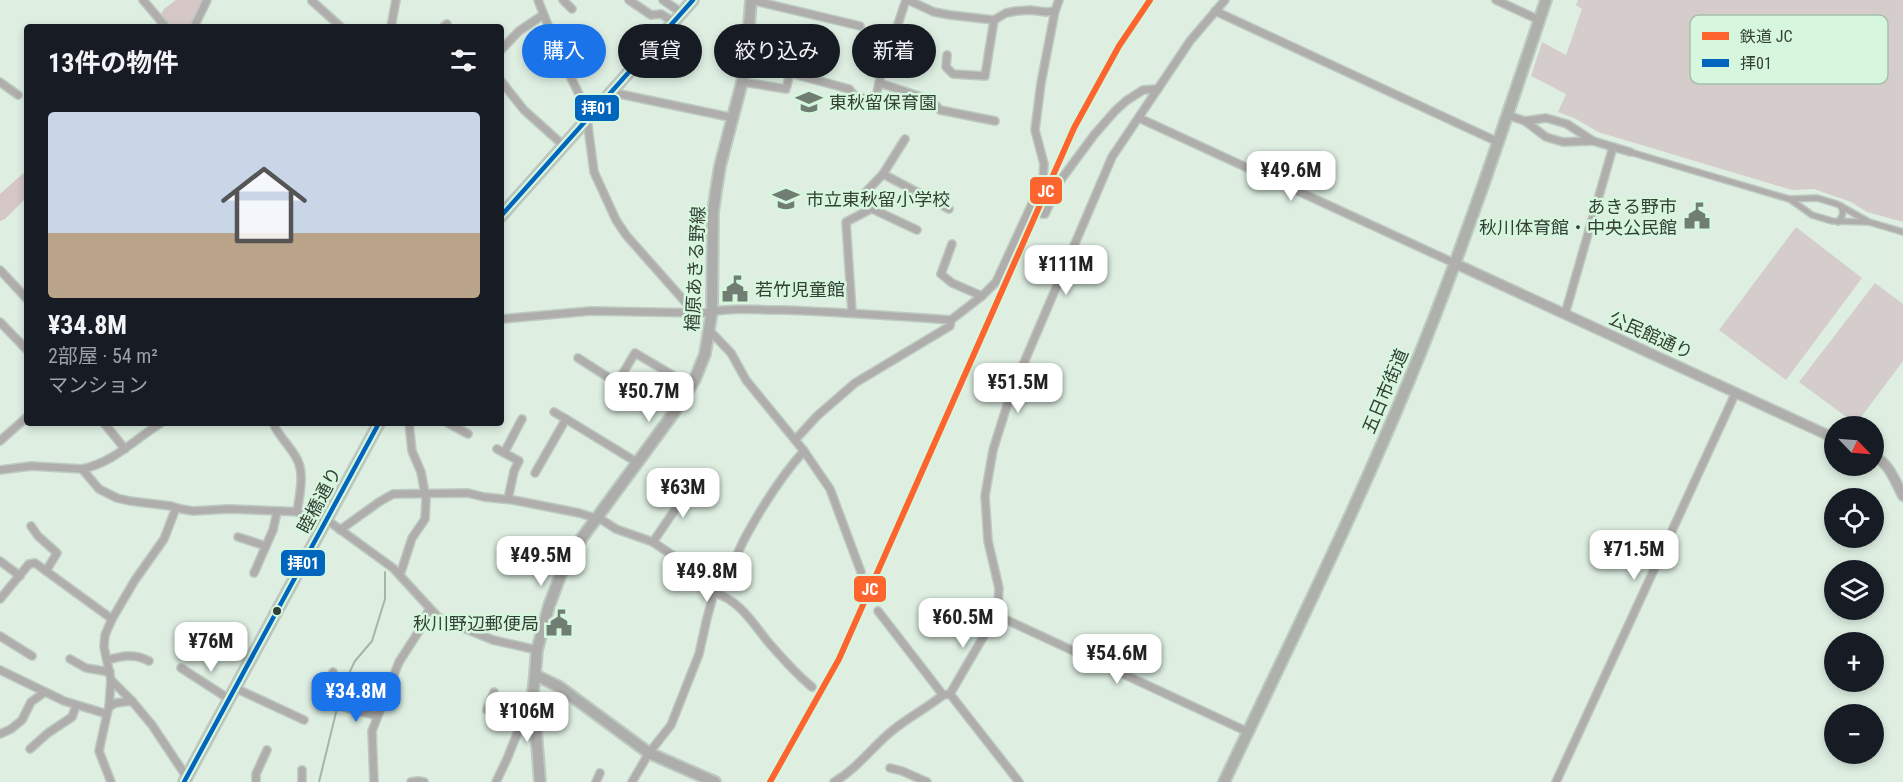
<!DOCTYPE html>
<html lang="ja">
<meta charset="utf-8">
<style>
body{margin:0;font-family:"Roboto Condensed","Noto Sans JP",sans-serif;background:#242831;color:#f1f3f6;height:100vh;display:flex;flex-direction:column;font-size:22px;white-space:nowrap}
*{box-sizing:border-box;margin:0}
p{font-size:20px;color:#9ea1a6}
.icon{flex:none;width:33px;height:33px;fill:none;stroke:currentColor;stroke-width:2;stroke-linecap:round;stroke-linejoin:round}
.map{position:relative;flex:1;overflow:hidden}
.panel{position:absolute;left:24px;top:24px;width:480px;height:402px;display:flex;flex-direction:column;background:#171b24;border-radius:6px;box-shadow:0 3px 9px #0003}
.panel>*{flex:none}
.banner{position:absolute;left:522px;top:24px;width:570px;height:54px;display:flex;gap:12px}
.needle{width:39px;rotate:115deg}
.controls{position:absolute;left:1824px;top:416px;display:grid;gap:12px}
.controls a{display:grid;place-items:center;width:60px;height:60px;border-radius:50%;background:#171b24;box-shadow:0 3px 9px #0003;font-size:30px}
.price{position:absolute;translate:-50% -51px;padding:0 14px;border-radius:12px;background:#fff;color:#222;font-size:20px;line-height:39px;filter:drop-shadow(0 2px 3px #0008)}
.price::after{content:'';position:absolute;left:50%;top:36px;width:18px;height:14px;margin-left:-9px;background:inherit;clip-path:polygon(0 0,100% 0,50% 100%)}
.price.on{background:#1a73e8;color:#fff}
ul{padding:0;list-style:none}
li{display:grid;align-content:center;gap:12px;height:318px;padding:0 24px}
li+li{border-top:2px solid #363941}
li span{display:grid;place-items:center;height:186px;border-radius:6px;color:#555}
li>.icon{margin-inline-start:auto}
span .icon{width:108px;height:108px;fill:#fffc;stroke-width:1}
li b{font-size:26px}
h2{display:flex;justify-content:space-between;align-items:center;height:72px;padding:0 24px;font-size:26px}
.tag{padding:0 21px;border-radius:27px;background:#171b24;box-shadow:0 3px 9px #0003;font-size:21px;line-height:54px}
.tag.on{background:#1a73e8;color:#fff}
.map>svg:first-child{display:block}
.green{fill:#d5cdcb}
.forest{fill:#d4c7c5}
.lines{fill:none;stroke-linecap:round;stroke-linejoin:round}
.stream{stroke:#a0b9a6;stroke-width:2}
.pedestrian-casing{stroke:#becac0;stroke-width:8}
.minor-casing{stroke:#becac0;stroke-width:10}
.tertiary-casing{stroke:#becac0;stroke-width:12}
.secondary-casing{stroke:#becac0;stroke-width:14}
.primary-casing{stroke:#becac0;stroke-width:14}
.pedestrian{stroke:#afaeac;stroke-width:5}
.minor{stroke:#afaeac;stroke-width:7}
.tertiary{stroke:#afaeac;stroke-width:9}
.secondary{stroke:#adaeab;stroke-width:10}
.primary{stroke:#aeb0ac;stroke-width:10}
.bus-1-casing{stroke:#d7f6de;stroke-width:9}
.bus-1{stroke:#0065bd;stroke-width:4.5}
.rail-1-casing{stroke:#d7f6de;stroke-width:10}
.rail-1{stroke:#fe642e;stroke-width:6}
.bus-dot{fill:#344036;stroke:#d7f6de;stroke-width:2}
.labels{text-anchor:middle;dominant-baseline:central;stroke-width:5;stroke-linejoin:round;paint-order:stroke}
.poi-label{font-size:18px;fill:#344036;stroke:#d7f6de;text-anchor:start}
.street-label{font-size:18px;fill:#344036;stroke:#d7f6de}
.key{fill:#d7f6de;stroke:#a6bfac;stroke-width:1.5}
.key-label{font-size:16px;fill:#344036}
.line-badge{stroke:#d7f6de;stroke-width:2}
.badge-label{font-size:16px;text-anchor:middle;font-weight:bold;fill:#fff}
</style>
<div class="map">
<svg width="1903" height="782" viewBox="0 0 1903 782">
<rect width="100%" height="100%" fill="#deefe2"/>
<g class="green">
<polygon points="1578,0 1903,0 1903,222 1867,212 1851,202 1814,189 1792,190 1598,132 1576,119 1558,112 1566,94 1531,76 1542,42 1566,55 1582,9 1576,5"/>
<polygon points="1796,227 1862,278 1786,380 1719,330"/>
<polygon points="1875,283 1903,304 1903,361 1856,424 1799,382"/>
</g>
<g class="forest">
<polygon points="176,0 203,0 189,27 154,27 164,9"/>
<polygon points="27,170 27,197 5,219 0,221 0,194"/>
</g>
<g class="lines">
<polyline class="stream" points="319,782 342,688 355,661 372,641 385,599 385,572"/>
<g class="pedestrian-casing">
<g id="pedestrian">
<polyline points="1630,152 1789,199 1817,198 1837,204 1869,222 1903,232"/>
<polyline points="1791,200 1812,215 1832,221 1868,222"/>
<path d="M1838,222C1843,216 1844,213 1841,206"/>
</g>
</g>
<g class="minor-casing">
<g id="minor">
<polyline points="143,0 166,27"/>
<polyline points="538,0 561,58 581,98 587,119 594,172 616,220 626,235 695,313"/>
<polyline points="563,0 572,9"/>
<polyline points="629,0 651,15 661,14 674,22"/>
<polyline points="663,0 682,13"/>
<polyline points="751,0 860,26"/>
<polyline points="908,0 934,12 950,15 994,20 1006,13 1016,11 1030,10 1046,12 1055,11"/>
<polyline points="1496,0 1539,20"/>
<polyline points="312,1 341,27"/>
<polyline points="1215,11 1498,142"/>
<polyline points="194,27 207,0"/>
<polyline points="391,27 396,0"/>
<polyline points="443,27 447,24"/>
<polyline points="501,50 519,31 543,15"/>
<polyline points="947,55 946,67 953,74 985,76 994,20"/>
<polyline points="501,81 524,110 563,145"/>
<polyline points="0,82 18,95"/>
<polyline points="743,82 786,89 790,73 849,89 855,96 875,101 887,48 895,33 906,0"/>
<polyline points="879,83 931,100 940,110 995,121"/>
<polyline points="610,92 734,118"/>
<polyline points="1507,115 1525,121 1546,137 1563,142 1593,141"/>
<polyline points="1139,118 1454,263"/>
<polyline points="1525,121 1546,118 1567,124 1593,141 1630,152"/>
<polyline points="883,174 949,209"/>
<polyline points="868,207 917,230"/>
<polyline points="1028,213 1045,214 1060,181 1094,135 1115,111 1126,101 1143,90 1158,89"/>
<polyline points="952,244 941,274 952,283 982,296"/>
<polyline points="0,270 27,299"/>
<polyline points="852,312 846,222 869,210 864,194 883,174 905,139"/>
<polyline points="1565,314 1613,147"/>
<path d="M501,319L591,311L704,313C729,307 757,310 782,310C839,312 895,316 951,320"/>
<polyline points="0,322 27,350"/>
<polyline points="710,331 731,353 746,380 804,451"/>
<polyline points="578,358 617,383 635,353 691,386"/>
<polyline points="554,412 566,419"/>
<polyline points="104,423 125,449"/>
<path d="M273,423C279,438 295,450 299,464C304,478 299,498 297,512"/>
<polyline points="448,423 468,434"/>
<polyline points="795,440 817,416 855,383 950,326 951,320 982,296 996,282 1043,180 1044,164 1035,130 1041,83 1055,11 1059,0"/>
<polyline points="0,441 27,417"/>
<polyline points="497,449 519,461 514,471 508,499"/>
<polyline points="504,453 522,419"/>
<polyline points="82,469 99,489 117,498 130,501 171,506 181,509 193,511 228,509 305,512 327,520 393,568 439,618 493,640 537,650"/>
<path d="M0,470L31,466L82,469C113,463 135,439 161,423"/>
<polyline points="535,473 566,419 638,463"/>
<polyline points="31,526 38,536 57,553 46,571"/>
<polyline points="340,530 379,502 393,494 468,493 484,497 513,500 579,513 602,520 616,529 653,542 675,557 705,588 714,593 707,618 699,654 671,725 649,753 632,782"/>
<polyline points="238,537 266,546"/>
<polyline points="653,542 693,483"/>
<polyline points="0,561 20,576"/>
<polyline points="254,573 273,530 277,512"/>
<polyline points="400,575 412,538 425,519 426,499 421,472 412,451 409,423"/>
<polyline points="0,599 29,564 35,563 112,619"/>
<polyline points="878,611 943,695"/>
<polyline points="996,615 1248,732"/>
<polyline points="0,636 32,656"/>
<polyline points="70,659 86,668 110,672"/>
<path d="M107,660C122,656 134,653 149,661"/>
<polyline points="181,668 229,699"/>
<polyline points="0,670 64,701 107,714 109,707 111,680 104,647 105,635 112,619 135,580 164,539 176,508"/>
<polyline points="333,672 323,689 323,701 377,716"/>
<polyline points="111,680 132,701"/>
<path d="M812,687C796,674 783,659 769,643C754,625 739,599 714,593C730,578 736,554 746,536C762,507 781,476 804,451L830,489L861,572"/>
<polyline points="235,688 304,720"/>
<polyline points="494,692 487,710 520,727"/>
<polyline points="950,694 1019,782"/>
<polyline points="109,707 116,703 132,701 152,725 188,779"/>
<polyline points="107,714 99,751 111,782"/>
<polyline points="0,734 11,729 22,720 31,702 45,692"/>
<polyline points="30,749 48,733 72,717 76,706"/>
<polyline points="890,768 902,771 927,782"/>
<polyline points="256,782 256,774 267,750"/>
<polyline points="302,782 302,770"/>
<polyline points="374,782 372,731 399,662 419,631 429,609"/>
<polyline points="411,782 418,781 424,782"/>
<polyline points="496,782 507,759 531,699"/>
<polyline points="596,782 600,773"/>
<path d="M834,782C857,769 873,746 893,730C909,717 927,708 943,695L950,694L996,615L998,605L999,588L988,541L985,496L993,450L1011,393L1112,157L1190,41L1225,0"/>
<polyline points="1556,782 1736,392"/>
</g>
</g>
<g class="tertiary-casing">
<g id="tertiary">
<polyline points="1454,263 1834,438"/>
<path d="M1874,456C1889,463 1895,481 1903,496"/>
</g>
</g>
<g class="secondary-casing">
<g id="secondary">
<polyline points="535,675 558,686 649,753 715,782"/>
<polyline points="540,782 533,693 535,675 537,650 549,606 561,574 579,542 673,414 695,379 705,354 712,311 713,212 716,191 720,166 746,67 751,0"/>
</g>
</g>
<g class="primary-casing">
<g id="primary">
<polyline points="501,216 693,0"/>
<polyline points="184,782 379,423"/>
<path d="M1224,782C1287,650 1352,518 1408,383C1460,258 1503,129 1546,0"/>
</g>
</g>
<use href="#pedestrian" class="pedestrian"/>
<use href="#minor" class="minor"/>
<use href="#tertiary" class="tertiary"/>
<use href="#secondary" class="secondary"/>
<use href="#primary" class="primary"/>
<g class="bus-1-casing">
<g id="bus-1">
<polyline points="501,216 693,0"/>
<polyline points="184,782 379,423"/>
</g>
</g>
<use href="#bus-1" class="bus-1"/>
<g class="rail-1-casing">
<polyline id="rail-1" points="770,782 839,659 1074,128 1119,46 1150,0"/>
</g>
<use href="#rail-1" class="rail-1"/>
</g>
<defs>
<g id="school-bare" transform="scale(2.07)"><path d="M0-5L7-2L0 1L-7-2ZM-4 1L0 2.5L4 1V4Q0 6-4 4Z" fill="#707d72" stroke="#d7f6de" stroke-width="2.5" paint-order="stroke"/></g>
<g id="civic-bare" transform="scale(2.07)"><path d="M-.6-6.5H3V-4.5H.6V-3L4-1V1h2V6H-6V1h2V-1L-.6-3ZM-1.2 2.5V6h2.4V2.5Z" fill="#707d72" stroke="#d7f6de" stroke-width="2.5" paint-order="stroke"/></g>
</defs>
<g fill-rule="evenodd">
<use href="#school-bare" x="809" y="102"/>
<use href="#school-bare" x="786" y="199"/>
<use href="#civic-bare" x="1697" y="216"/>
<use href="#civic-bare" x="735" y="289"/>
<use href="#civic-bare" x="559" y="623"/>
</g>
<circle class="bus-dot" cx="277" cy="611" r="5"/>
<g class="labels">
<g class="poi-label">
<text x="829" y="102">東秋留保育園</text>
<text x="806" y="199">市立東秋留小学校</text>
<text x="1677" y="206" text-anchor="end">あきる野市<tspan x="1677" dy="21">秋川体育館・中央公民館</tspan></text>
<text x="755" y="289">若竹児童館</text>
<text x="539" y="623" text-anchor="end">秋川野辺郵便局</text>
</g>
<g class="street-label">
<text transform="translate(695 269) rotate(-87)">楢原あきる野線</text>
<text transform="translate(1651 335) rotate(24)">公民館通り</text>
<text transform="translate(1385 391) rotate(-67)">五日市街道</text>
<text transform="translate(319 500) rotate(-62)">睦橋通り</text>
</g>
</g>
<rect x="1690" y="15" width="198" height="69" rx="9" class="key"/>
<rect x="1702" y="32" width="27" height="8" fill="#fe642e"/>
<rect x="1702" y="59" width="27" height="8" fill="#0065bd"/>
<g class="key-label">
<text x="1740" y="42">鉄道 JC</text>
<text x="1740" y="69">拝01</text>
</g>
<g class="line-badge">
<rect x="574" y="94" width="46" height="28" rx="6" fill="#0065bd"/>
<rect x="1029" y="176" width="34" height="29" rx="6" fill="#fe642e"/>
<rect x="280" y="549" width="46" height="28" rx="6" fill="#0065bd"/>
<rect x="853" y="575" width="34" height="28" rx="6" fill="#fe642e"/>
</g>
<g class="badge-label">
<text x="597" y="114">拝01</text>
<text x="1046" y="197">JC</text>
<text x="303" y="569">拝01</text>
<text x="870" y="595">JC</text>
</g>
</svg>
<div class="controls">
<a><svg class="needle" viewBox="-14 -14 28 28"><path d="M0-13l5 13h-10z" fill="#e53935"/><path d="M0 13l5-13h-10z" fill="#9ea1a6"/></svg></a>
<a><svg class="icon" aria-label="locate" viewBox="0 0 24 24"><circle cx="12" cy="12" r="6"/><path d="M12 2v4M12 18v4M2 12h4M18 12h4"/></svg></a>
<a><svg class="icon" aria-label="layers" viewBox="0 0 24 24"><path d="M12 4l9 5-9 5-9-5zM3 14l9 5 9-5"/></svg></a>
<a>+</a>
<a>−</a>
</div>
<b class="price" style="left:1291px;top:202px">¥49.6M</b>
<b class="price" style="left:1066px;top:296px">¥111M</b>
<b class="price" style="left:1018px;top:414px">¥51.5M</b>
<b class="price" style="left:649px;top:423px">¥50.7M</b>
<b class="price" style="left:683px;top:519px">¥63M</b>
<b class="price" style="left:1634px;top:581px">¥71.5M</b>
<b class="price" style="left:541px;top:587px">¥49.5M</b>
<b class="price" style="left:707px;top:603px">¥49.8M</b>
<b class="price" style="left:963px;top:649px">¥60.5M</b>
<b class="price" style="left:211px;top:673px">¥76M</b>
<b class="price" style="left:1117px;top:685px">¥54.6M</b>
<b class="price on" style="left:356px;top:723px">¥34.8M</b>
<b class="price" style="left:527px;top:743px">¥106M</b>
<div class="banner">
<a class="tag on">購入</a>
<a class="tag">賃貸</a>
<a class="tag">絞り込み</a>
<a class="tag">新着</a>
</div>
<section class="panel">
<h2>13件の物件<svg class="icon" aria-label="filters" viewBox="0 0 24 24"><path d="M4 7h16M4 17h16"/><circle cx="9" cy="7" r="2"/><circle cx="15" cy="17" r="2"/></svg></h2>
<ul>
<li><span style="background:linear-gradient(#c9d6e8 65%,#b9a48a 0)"><svg class="icon" aria-label="home" viewBox="0 0 24 24"><path d="M3 11l9-7 9 7M6 9v11h12V9"/></svg></span><div><b>¥34.8M</b><p>2部屋 · 54 m²</p><p>マンション</p></div></li>
</ul>
</section>
</div>
